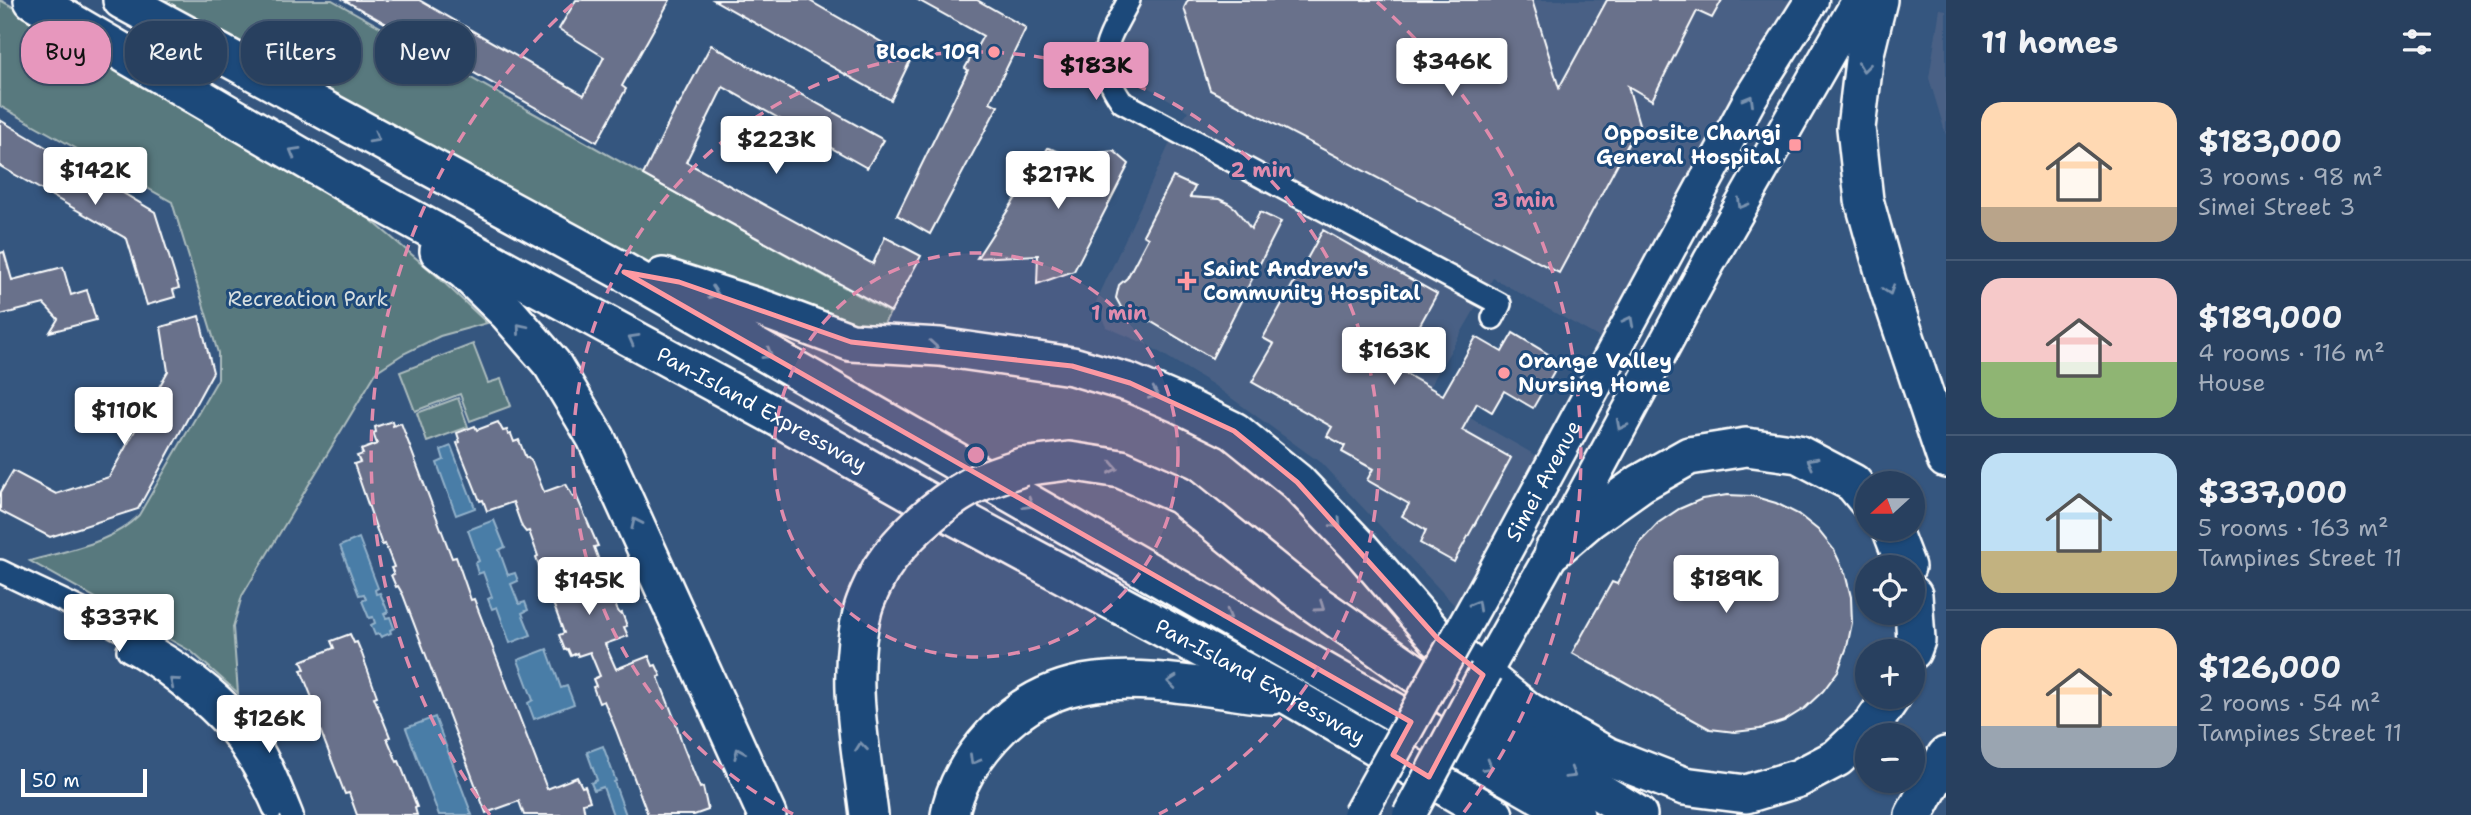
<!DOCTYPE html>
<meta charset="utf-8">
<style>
body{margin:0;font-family:"Shantell Sans",sans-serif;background:#304765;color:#f1f3f6;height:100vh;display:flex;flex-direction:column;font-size:26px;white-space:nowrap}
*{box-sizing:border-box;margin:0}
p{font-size:23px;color:#a5afbd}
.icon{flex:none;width:38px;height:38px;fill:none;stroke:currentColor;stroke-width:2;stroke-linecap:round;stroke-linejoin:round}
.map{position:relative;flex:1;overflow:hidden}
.side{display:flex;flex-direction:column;background:#28405f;width:525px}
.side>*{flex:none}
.banner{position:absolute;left:21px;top:21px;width:665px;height:63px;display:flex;gap:14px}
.needle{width:46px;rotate:249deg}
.fabs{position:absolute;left:1855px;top:471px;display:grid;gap:14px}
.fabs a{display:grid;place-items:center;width:70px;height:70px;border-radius:50%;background:#28405f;box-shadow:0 2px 5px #0004,0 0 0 2px #445974;font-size:35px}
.scale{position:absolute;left:21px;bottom:18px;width:126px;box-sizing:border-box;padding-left:7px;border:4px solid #fff;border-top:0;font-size:19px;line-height:24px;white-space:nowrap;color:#fff;-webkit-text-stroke:5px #1f4a7a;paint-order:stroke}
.price{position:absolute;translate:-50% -60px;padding:0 16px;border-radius:7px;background:#fff;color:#222;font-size:23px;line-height:46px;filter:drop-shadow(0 2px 4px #0008)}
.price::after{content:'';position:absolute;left:50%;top:42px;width:21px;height:16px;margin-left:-10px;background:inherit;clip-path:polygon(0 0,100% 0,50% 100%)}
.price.selected{background:#e797bd;color:#111}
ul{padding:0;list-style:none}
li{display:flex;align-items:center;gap:21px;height:175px;padding:0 35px}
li+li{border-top:2px solid #445974}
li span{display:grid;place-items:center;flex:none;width:196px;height:140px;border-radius:21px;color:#555}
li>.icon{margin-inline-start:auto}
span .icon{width:84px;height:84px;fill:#fffc;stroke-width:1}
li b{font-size:30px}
h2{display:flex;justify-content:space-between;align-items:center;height:84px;padding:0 35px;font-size:30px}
.chip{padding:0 24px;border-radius:28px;background:#28405f;box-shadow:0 2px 5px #0004,0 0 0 2px #445974;font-size:24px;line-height:63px}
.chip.selected{background:#e797bd;color:#111}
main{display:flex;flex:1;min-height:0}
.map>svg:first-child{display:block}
.built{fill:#496185}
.green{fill:#59797e;stroke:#acbcbe;stroke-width:2}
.water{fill:#497da7;stroke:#92b1ca;stroke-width:2}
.building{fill:#69718b;stroke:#fff;stroke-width:2}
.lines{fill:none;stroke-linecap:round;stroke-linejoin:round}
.street-casing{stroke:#fff;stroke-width:26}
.primary-casing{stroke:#fff;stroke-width:37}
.highway-casing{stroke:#fff;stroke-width:42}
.street{stroke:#1f4a7a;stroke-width:21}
.primary{stroke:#1f4a7a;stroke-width:32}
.highway{stroke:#1f4a7a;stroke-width:37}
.primary-bridge-casing{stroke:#fff;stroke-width:37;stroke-linecap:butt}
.highway-bridge-casing{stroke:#fff;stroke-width:42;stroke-linecap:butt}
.primary-bridge{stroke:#1f4a7a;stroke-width:32}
.highway-bridge{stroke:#1f4a7a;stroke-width:37}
.oneway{stroke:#7992af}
.marked{fill:#ff9aa2;fill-opacity:0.2;stroke:#ff9aa2;stroke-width:5;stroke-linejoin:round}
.ring{fill:none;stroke:#e08cad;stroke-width:3.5;stroke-dasharray:12 9}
.poi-dot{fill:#ff9aa2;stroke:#1f4a7a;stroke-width:2.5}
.labels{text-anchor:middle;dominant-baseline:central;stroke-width:6;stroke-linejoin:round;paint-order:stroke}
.poi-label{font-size:21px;font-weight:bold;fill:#fff;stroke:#1f4a7a;text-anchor:end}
.park-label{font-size:21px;fill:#d6dedf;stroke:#1f4a7a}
.street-label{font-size:21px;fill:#fff;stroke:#1f4a7a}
.centre{fill:#e08cad;stroke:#1f4a7a;stroke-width:3.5}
.ring-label{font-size:21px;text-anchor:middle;font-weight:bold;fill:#e08cad;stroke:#1f4a7a;stroke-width:6;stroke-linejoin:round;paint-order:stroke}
</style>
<main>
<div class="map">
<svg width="1946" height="815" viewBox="0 0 1946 815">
<rect width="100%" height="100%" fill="#35567f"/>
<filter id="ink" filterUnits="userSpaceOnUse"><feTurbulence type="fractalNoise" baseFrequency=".0143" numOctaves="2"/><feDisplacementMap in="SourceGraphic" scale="14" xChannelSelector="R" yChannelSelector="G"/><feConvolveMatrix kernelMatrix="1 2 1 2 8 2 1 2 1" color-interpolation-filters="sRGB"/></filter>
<g filter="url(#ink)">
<g class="built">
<polygon points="1144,0 1795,0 1609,343 1493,278 1426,393 1544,460 1460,611 1321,463 1212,384 1146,344 1106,327 1096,302 1169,145 1188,111 1130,76 1122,41"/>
<polygon points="1940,9 1946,10 1946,135 1929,78"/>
</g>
<g class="green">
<path d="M0,0L305,164L437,276L487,323L440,336L403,354L377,371L242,596L233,627L238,693L192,652L30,561C67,550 111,544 139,515L218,379V353L172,202L0,106Z"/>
<polygon points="129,0 332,0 890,313 878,334 678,281"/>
<polygon points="473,344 488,383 501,379 511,406 470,421 460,394 415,411 400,372"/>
<polygon points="458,398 468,427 427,442 417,413"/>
</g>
<g class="water">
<polygon points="451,446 475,508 456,515 437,463 444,460 441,450"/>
<polygon points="494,520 505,547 499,550 508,575 515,573 518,581 511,584 519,604 525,602 528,610 522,613 531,635 510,643 497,607 492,609 488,599 492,597 483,572 478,574 475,563 479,561 468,530"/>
<polygon points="359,538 378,588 375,590 376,594 380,593 388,612 384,614 386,618 390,617 394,628 390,630 391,633 381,637 379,634 375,635 371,625 375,623 373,617 369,618 362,601 366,599 364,594 359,595 340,546"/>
<polygon points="547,649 561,688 567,686 574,704 534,719 528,703 533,700 518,660"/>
<polygon points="435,717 472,815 439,815 406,728"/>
<polygon points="603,746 616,781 614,782 626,815 613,815 603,787 594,790 591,783 597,780 587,752"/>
</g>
<g class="building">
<polygon points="344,0 419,0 584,95 604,57 559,29 576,0 670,0 622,86 626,89 597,142"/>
<polygon points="714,0 808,0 911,59 891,100"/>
<polygon points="918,0 977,0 1026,28 990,102 998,106 930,234 897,215 968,70 965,68 983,36"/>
<polygon points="1188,0 1532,0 1559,88 1607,0 1722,0 1712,18 1697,11 1652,100 1628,86 1639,124 1559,273 1210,90 1184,8"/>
<polygon points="711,45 884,140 867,168 723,87 686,162 873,264 885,237 921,256 891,312 643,175 677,106 678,107"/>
<polygon points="0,120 155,212 179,288 173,290 175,297 147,305 127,239 0,166"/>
<polygon points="1048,148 1073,156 1114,151 1129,164 1074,271 1037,284 1038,255 977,258"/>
<polygon points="1173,177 1195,187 1190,197 1219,199 1228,203 1235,208 1251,229 1260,212 1281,222 1212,358 1138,314 1122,309 1116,298 1119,285 1127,278 1148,238 1143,235"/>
<polygon points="1323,230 1437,294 1396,368 1443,395 1476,337 1502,352 1513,333 1560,361 1533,408 1504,391 1492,412 1477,403 1462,430 1511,458 1454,562 1420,543 1426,530 1402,516 1409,504 1367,480 1373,469 1342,452 1345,446 1327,436 1332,427 1252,382 1274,344 1263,338"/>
<polygon points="4,252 12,280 63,267 71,295 87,290 96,320 50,332 58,319 44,304 0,315 0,253"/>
<polygon points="199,316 213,372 138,509 50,537 0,511 0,493 13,471 56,494 109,477 168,371 161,327"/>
<polygon points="392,421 393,426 401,423 452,558 456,557 471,600 474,599 547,789 577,777 582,787 585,786 590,801 583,803 585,815 524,815 519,801 486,813 403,595 398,586 396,587 391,575 394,574 391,568 394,567 385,544 382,545 354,464 360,462 357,456 363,454 361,450 377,444 373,433 376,432 375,427"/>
<polygon points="498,422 503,431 507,430 508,435 511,434 514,442 519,440 526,458 528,457 532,462 544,492 566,484 573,497 576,495 598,546 594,547 617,609 620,614 622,613 627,626 624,627 628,636 605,644 616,669 649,656 653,666 656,665 661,676 658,677 675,720 683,746 700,788 703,787 708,810 694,815 648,815 616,730 604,701 599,703 593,687 596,686 593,679 600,676 590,652 578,656 577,653 571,656 568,649 565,650 559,635 564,633 536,557 538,556 529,531 526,532 522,527 513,502 487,511 483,500 480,501 457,443 460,442 457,433 475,426 477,430"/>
<polygon points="1727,495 1752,496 1776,503 1798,514 1818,530 1834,550 1845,573 1851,597 1852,623 1847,647 1838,671 1823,691 1805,708 1784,721 1760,729 1735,732 1710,729 1572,653 1612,582 1617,584 1641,541 1658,523 1679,509 1702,499"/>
<polygon points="350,634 354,643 357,642 362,654 377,696 374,697 390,737 387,738 397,762 399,761 417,807 415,808 417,815 357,815 349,793 345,794 312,709 316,708 301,670 305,669 301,661 334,648 331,641"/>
</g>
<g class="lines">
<g class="street-casing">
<g id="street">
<path d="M1129,0C1107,43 1091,58 1122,102L1500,304L1493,318"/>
<path d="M0,571C79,610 193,654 247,725C267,751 280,785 292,815"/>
<path d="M128,650C158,666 195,696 219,720C239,740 263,782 274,808"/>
</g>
</g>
<g class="primary-casing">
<g id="primary">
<path id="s1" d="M1492,576L1751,97L1812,0"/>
<polyline points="1486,671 1554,550 1709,262 1859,0"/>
</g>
</g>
<g class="highway-casing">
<g id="highway">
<path id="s2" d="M33,0L353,187L779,418L923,499L1288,695L1494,815"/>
<polyline points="122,0 624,272 1575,815"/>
<polyline points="1878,0 1865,53 1856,128 1864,200 1888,286 1946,459"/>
<polyline points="439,251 466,272 508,313 552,364 596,438 767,815"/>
<polyline points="663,277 766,310 851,342 940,347 1072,366 1130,383 1177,403 1234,431 1297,482 1359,547 1438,639 1528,711 1607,756 1684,786 1746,794 1799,778 1837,758 1872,725 1892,696"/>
<polyline points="1022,467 1069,461 1121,469 1180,495 1310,600 1486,723 1638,815"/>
<polyline points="1891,528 1906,567"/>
<polyline points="1554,550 1589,520 1641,483 1689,456 1746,447 1798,454 1853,483 1867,500"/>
<polyline points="1912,651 1916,640 1913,595"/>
<path d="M869,815C861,748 845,676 863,609C867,595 874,582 881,569"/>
<path d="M950,815C954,786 973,757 992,736C1053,667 1132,677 1215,688C1235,690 1252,695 1273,695"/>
<polyline points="1914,815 1946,756"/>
</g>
</g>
<use href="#street" class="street"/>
<use href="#primary" class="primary"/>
<use href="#highway" class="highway"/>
<g class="primary-bridge-casing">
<g id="primary-bridge">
<polyline points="1359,815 1492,576"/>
<polyline points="1409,815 1486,671"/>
</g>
</g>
<g class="highway-bridge-casing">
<path id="highway-bridge" d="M881,569C901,538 937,505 970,487C986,478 1005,473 1022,467"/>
</g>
<use href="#primary-bridge" class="primary-bridge"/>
<use href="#highway-bridge" class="highway-bridge"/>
</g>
<defs><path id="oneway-chevron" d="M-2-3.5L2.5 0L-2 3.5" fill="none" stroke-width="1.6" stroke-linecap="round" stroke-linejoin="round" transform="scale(1.75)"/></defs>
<g class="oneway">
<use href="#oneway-chevron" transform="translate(1864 67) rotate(97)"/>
<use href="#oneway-chevron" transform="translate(1749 100) rotate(-60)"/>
<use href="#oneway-chevron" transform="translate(375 138) rotate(28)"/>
<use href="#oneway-chevron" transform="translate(294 152) rotate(-150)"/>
<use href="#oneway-chevron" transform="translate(1742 204) rotate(120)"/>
<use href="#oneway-chevron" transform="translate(1889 290) rotate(72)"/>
<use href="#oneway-chevron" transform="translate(714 293) rotate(18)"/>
<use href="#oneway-chevron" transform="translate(1629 321) rotate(-62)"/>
<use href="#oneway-chevron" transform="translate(521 328) rotate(-130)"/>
<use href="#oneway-chevron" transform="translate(633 339) rotate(-151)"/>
<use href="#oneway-chevron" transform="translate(933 347) rotate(4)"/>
<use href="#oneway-chevron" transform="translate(768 354) rotate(30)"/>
<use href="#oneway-chevron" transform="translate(1154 394) rotate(23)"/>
<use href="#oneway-chevron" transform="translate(1621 425) rotate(118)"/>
<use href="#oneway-chevron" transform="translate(1812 462) rotate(-152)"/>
<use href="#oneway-chevron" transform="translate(1113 468) rotate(11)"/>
<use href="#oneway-chevron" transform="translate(1029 504) rotate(30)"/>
<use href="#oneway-chevron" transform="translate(636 523) rotate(-115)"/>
<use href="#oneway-chevron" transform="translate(1337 524) rotate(46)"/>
<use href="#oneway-chevron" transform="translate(1476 605) rotate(-61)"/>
<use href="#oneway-chevron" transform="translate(1320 607) rotate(35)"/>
<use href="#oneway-chevron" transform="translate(1227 616) rotate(30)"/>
<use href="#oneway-chevron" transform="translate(174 682) rotate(-140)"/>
<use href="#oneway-chevron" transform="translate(1172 682) rotate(-174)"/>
<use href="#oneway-chevron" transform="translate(861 747) rotate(-96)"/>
<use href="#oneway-chevron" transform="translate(739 753) rotate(-114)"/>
<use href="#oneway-chevron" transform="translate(974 760) rotate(120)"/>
<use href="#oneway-chevron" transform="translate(1488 766) rotate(30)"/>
<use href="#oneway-chevron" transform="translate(1571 774) rotate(31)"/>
</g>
</g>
<path class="marked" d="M624,272L679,282L851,342L1072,366L1130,383L1234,431L1297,482L1438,639L1483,675L1429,777L1393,755L1411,722Z"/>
<circle cx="976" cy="455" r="202" fill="#e08cad" fill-opacity=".12"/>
<g class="ring">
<circle cx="976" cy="455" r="202"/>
<path d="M793 814A403 403 0 1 1 1159 814"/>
<path d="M490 815A605 605 0 0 1 575 2M1377 2A605 605 0 0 1 1462 815"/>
</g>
<g class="poi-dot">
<circle cx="994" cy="52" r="7"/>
<rect x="1788" y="138" width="14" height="14" rx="3.5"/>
<path d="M1183.5 270.5h7v7h7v7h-7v7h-7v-7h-7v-7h7z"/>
<circle cx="1504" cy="373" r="7"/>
</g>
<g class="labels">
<g class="poi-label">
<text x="980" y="52">Block 109</text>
<text x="1781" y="133">Opposite Changi<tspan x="1781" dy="24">General Hospital</tspan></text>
<text x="1203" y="269" text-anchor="start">Saint Andrew's<tspan x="1203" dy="24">Community Hospital</tspan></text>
<text x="1518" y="361" text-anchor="start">Orange Valley<tspan x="1518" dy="24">Nursing Home</tspan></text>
</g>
<g class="park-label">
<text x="308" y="299">Recreation Park</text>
</g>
<g class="street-label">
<text stroke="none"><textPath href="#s2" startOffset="836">Pan-Island Expressway</textPath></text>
<text stroke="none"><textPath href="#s1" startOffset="108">Simei Avenue</textPath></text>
<text stroke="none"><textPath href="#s2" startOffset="1404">Pan-Island Expressway</textPath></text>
</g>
</g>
<circle cx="976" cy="455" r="10" class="centre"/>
<g class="ring-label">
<text x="1261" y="177">2 min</text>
<text x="1524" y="207">3 min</text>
<text x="1119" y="320">1 min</text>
</g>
</svg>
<div class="fabs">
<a><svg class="needle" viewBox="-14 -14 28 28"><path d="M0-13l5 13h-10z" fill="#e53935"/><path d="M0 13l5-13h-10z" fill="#a5afbd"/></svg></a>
<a><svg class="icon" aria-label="locate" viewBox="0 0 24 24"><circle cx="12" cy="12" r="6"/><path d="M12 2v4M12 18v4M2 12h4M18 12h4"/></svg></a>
<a>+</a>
<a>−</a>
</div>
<div class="scale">50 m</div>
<b class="price" style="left:1452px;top:98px">$346K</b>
<b class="price selected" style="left:1096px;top:102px">$183K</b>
<b class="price" style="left:776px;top:176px">$223K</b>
<b class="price" style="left:95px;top:207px">$142K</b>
<b class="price" style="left:1058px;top:211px">$217K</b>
<b class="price" style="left:1394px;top:387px">$163K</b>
<b class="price" style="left:124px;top:447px">$110K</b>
<b class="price" style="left:1726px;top:615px">$189K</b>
<b class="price" style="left:589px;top:617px">$145K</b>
<b class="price" style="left:119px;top:654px">$337K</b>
<b class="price" style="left:269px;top:755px">$126K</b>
<div class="banner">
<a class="chip selected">Buy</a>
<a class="chip">Rent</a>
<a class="chip">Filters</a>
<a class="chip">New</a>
</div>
</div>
<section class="side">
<h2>11 homes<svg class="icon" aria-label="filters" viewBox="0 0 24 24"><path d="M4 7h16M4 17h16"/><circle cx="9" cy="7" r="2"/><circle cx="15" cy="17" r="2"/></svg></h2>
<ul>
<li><span style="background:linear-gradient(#ffd9b3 75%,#b9a48a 0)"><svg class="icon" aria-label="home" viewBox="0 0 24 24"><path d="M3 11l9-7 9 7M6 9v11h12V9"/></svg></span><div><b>$183,000</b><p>3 rooms · 98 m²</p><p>Simei Street 3</p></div></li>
<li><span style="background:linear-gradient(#f6c9c9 60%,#8fb573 0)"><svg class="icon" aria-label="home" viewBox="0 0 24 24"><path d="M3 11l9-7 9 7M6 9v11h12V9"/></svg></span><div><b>$189,000</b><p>4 rooms · 116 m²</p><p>House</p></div></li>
<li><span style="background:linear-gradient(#bfe0f5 70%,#c2b280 0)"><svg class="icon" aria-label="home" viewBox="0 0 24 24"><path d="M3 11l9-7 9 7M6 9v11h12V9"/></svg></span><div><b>$337,000</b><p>5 rooms · 163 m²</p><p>Tampines Street 11</p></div></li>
<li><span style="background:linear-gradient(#ffd9b3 70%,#9aa5b1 0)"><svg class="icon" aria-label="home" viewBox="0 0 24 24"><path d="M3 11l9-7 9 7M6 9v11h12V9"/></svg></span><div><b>$126,000</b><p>2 rooms · 54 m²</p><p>Tampines Street 11</p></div></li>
</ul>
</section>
</main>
